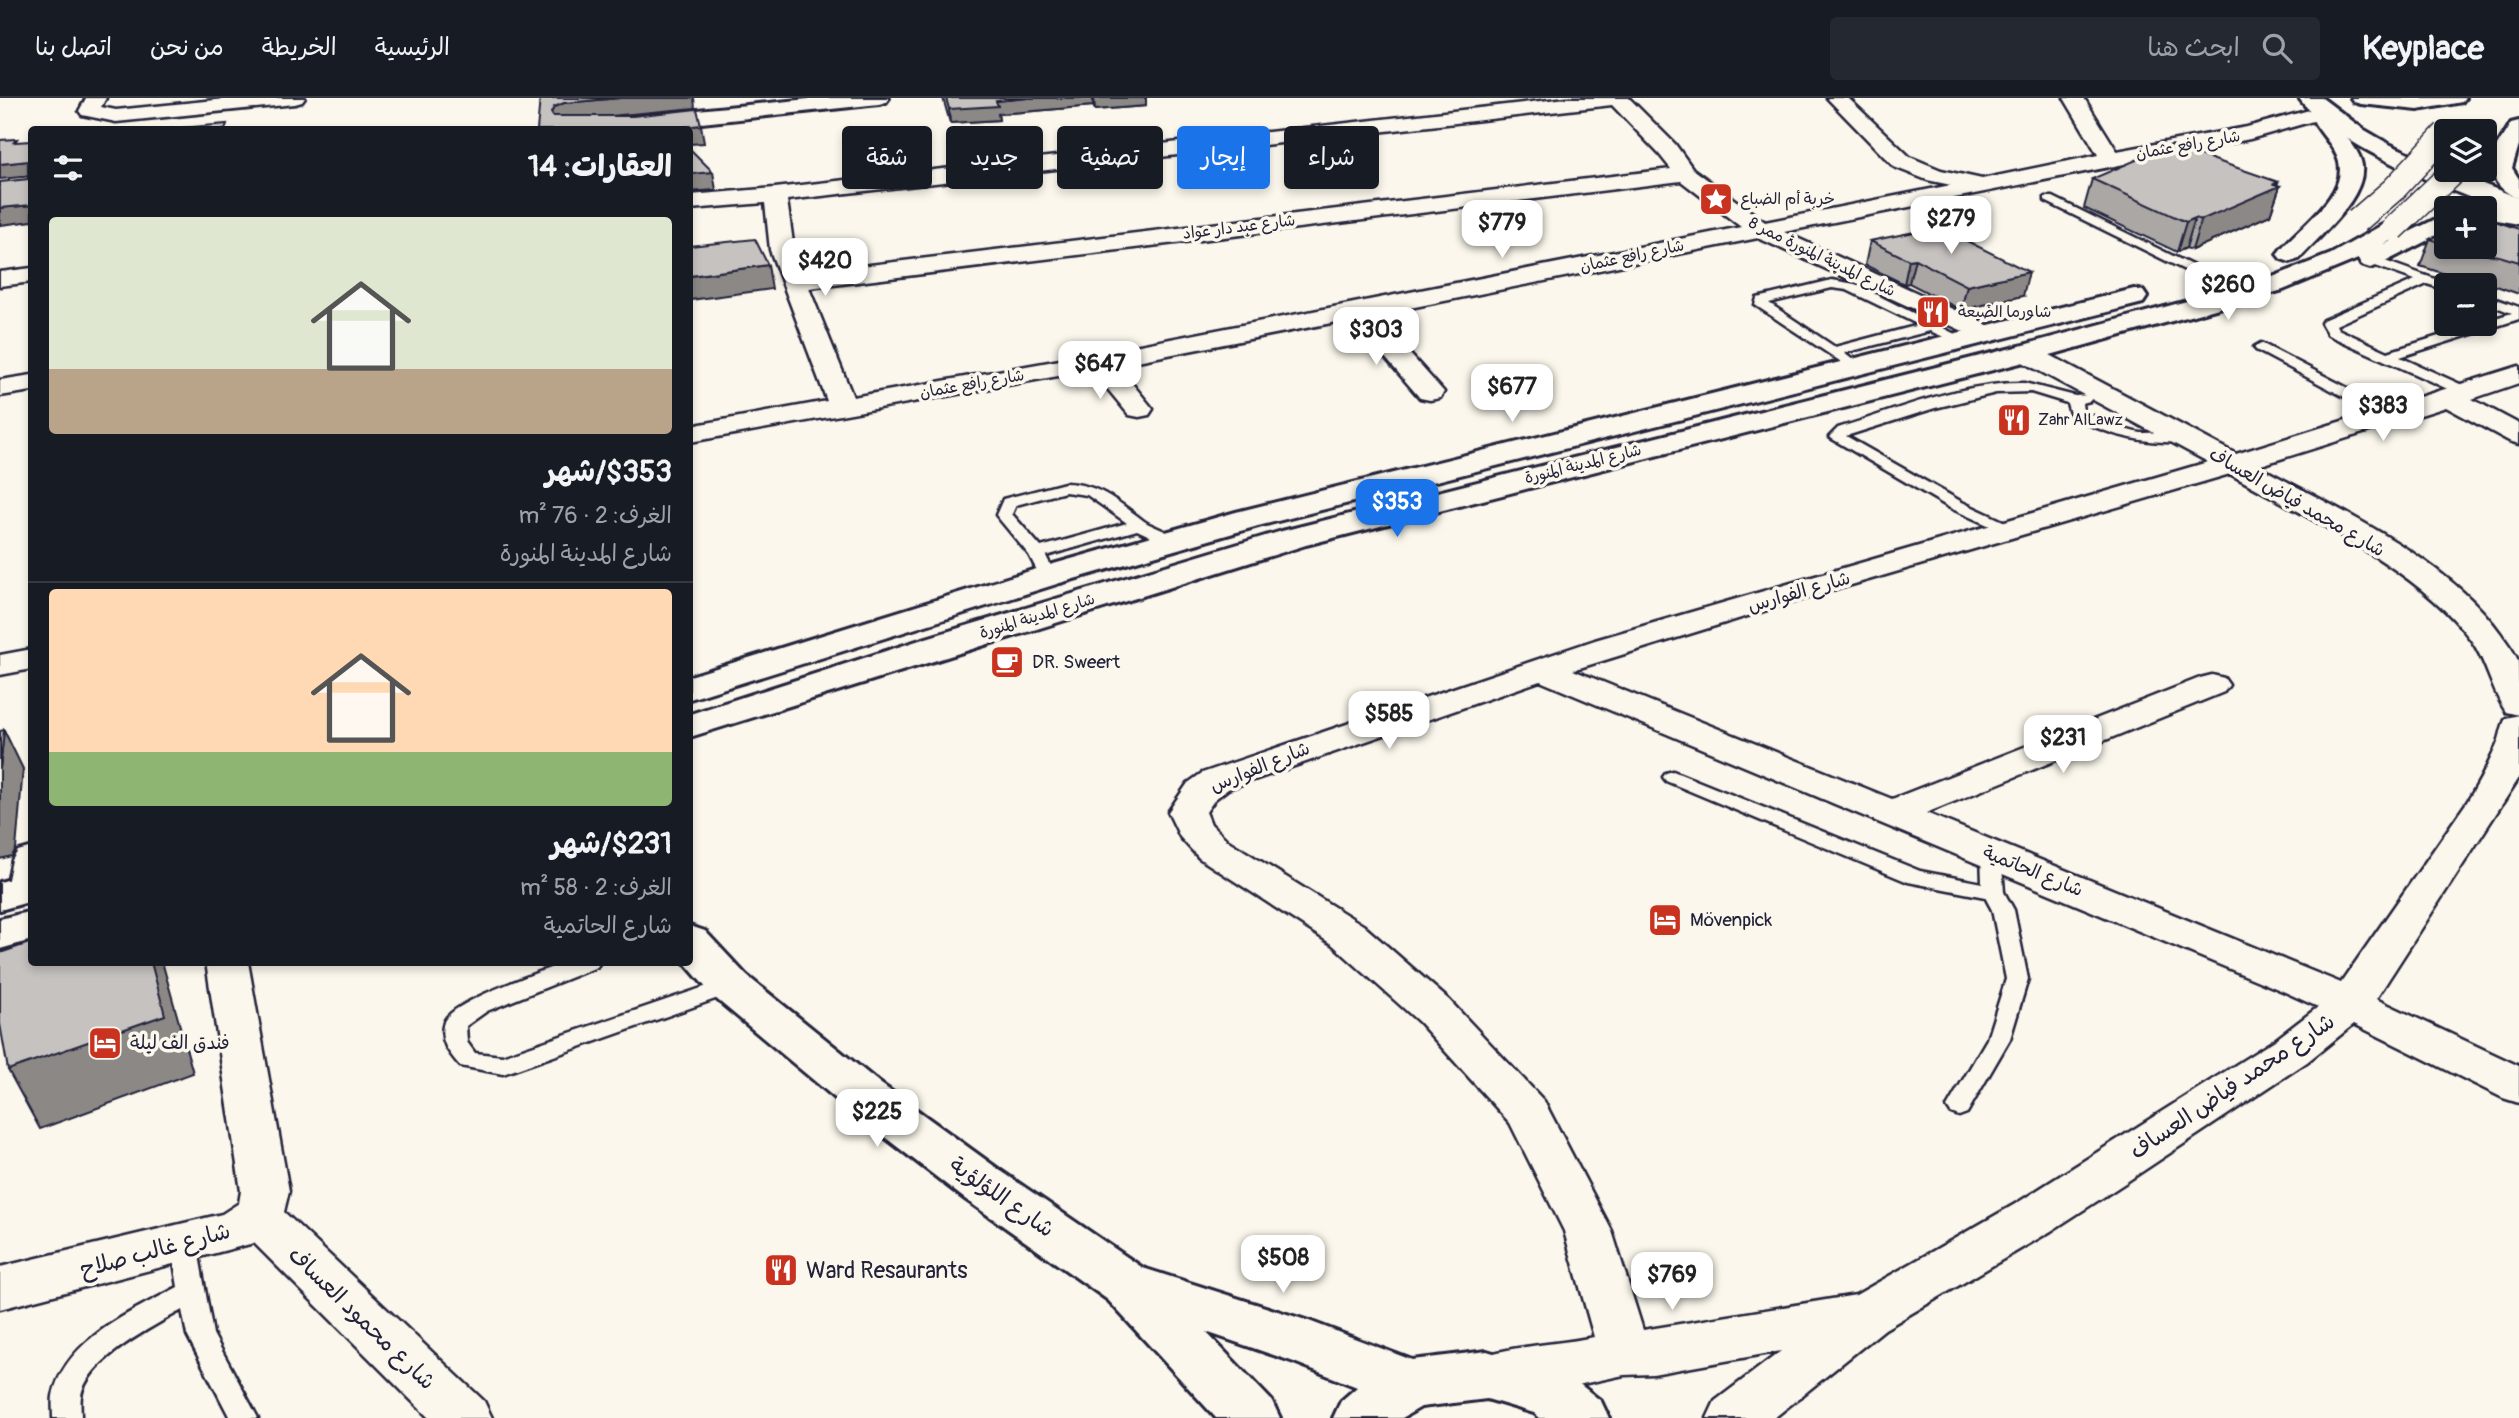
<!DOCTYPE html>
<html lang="ar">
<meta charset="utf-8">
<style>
body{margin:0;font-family:Pangolin,"Playpen Sans Arabic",sans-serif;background:#242831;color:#f1f3f6;direction:rtl;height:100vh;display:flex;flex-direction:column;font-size:26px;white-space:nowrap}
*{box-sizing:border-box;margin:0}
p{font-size:23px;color:#9ea1a6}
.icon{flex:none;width:38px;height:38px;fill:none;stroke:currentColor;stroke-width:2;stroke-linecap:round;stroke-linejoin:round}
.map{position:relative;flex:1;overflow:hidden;direction:ltr}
.side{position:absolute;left:28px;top:28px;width:665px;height:840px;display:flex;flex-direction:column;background:#171b24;border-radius:7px;box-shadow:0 4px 10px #0003;direction:rtl}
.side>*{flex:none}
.banner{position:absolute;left:714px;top:28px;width:665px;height:63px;direction:rtl;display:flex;gap:14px}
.buttons{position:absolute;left:2434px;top:21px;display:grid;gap:14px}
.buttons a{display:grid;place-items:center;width:63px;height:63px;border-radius:7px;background:#171b24;box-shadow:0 4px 10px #0003;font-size:35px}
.price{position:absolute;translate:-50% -60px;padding:0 16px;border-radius:14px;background:#fff;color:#222;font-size:23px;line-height:46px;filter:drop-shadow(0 2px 4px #0008)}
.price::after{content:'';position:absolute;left:50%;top:42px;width:21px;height:16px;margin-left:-10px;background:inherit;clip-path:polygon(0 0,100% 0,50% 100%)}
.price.current{background:#1a73e8;color:#fff}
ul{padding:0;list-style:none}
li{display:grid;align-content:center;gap:14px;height:371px;padding:0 21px}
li+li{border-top:2px solid #363941}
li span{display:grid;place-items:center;height:217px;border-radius:7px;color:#555}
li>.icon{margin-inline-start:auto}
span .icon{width:126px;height:126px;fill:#fffc;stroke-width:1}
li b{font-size:30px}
h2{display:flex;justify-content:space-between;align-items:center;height:84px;padding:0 21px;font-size:30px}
.tag{padding:0 24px;border-radius:7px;background:#171b24;box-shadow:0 4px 10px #0003;font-size:24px;line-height:63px}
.tag.current{background:#1a73e8;color:#fff}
header{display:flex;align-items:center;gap:42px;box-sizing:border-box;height:98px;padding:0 35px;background:#171b24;border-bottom:2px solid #363941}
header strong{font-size:33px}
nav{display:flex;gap:38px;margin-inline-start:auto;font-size:24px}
.search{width:490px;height:63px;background:#242831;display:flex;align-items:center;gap:18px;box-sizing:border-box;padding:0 24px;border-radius:7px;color:#9ea1a6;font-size:26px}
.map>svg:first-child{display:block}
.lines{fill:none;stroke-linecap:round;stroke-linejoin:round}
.service-casing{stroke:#22223b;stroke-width:5}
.minor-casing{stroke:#22223b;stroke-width:5}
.tertiary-casing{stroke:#22223b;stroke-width:6}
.secondary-casing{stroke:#22223b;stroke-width:6}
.service{fill:#fbf7ec;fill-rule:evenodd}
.minor{fill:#fbf7ec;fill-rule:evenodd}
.tertiary{fill:#fbf7ec;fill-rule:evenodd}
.secondary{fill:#fbf7ec;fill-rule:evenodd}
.secondary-bridge-casing{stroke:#22223b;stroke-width:27;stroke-linecap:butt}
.secondary-bridge{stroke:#fbf7ec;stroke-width:24}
.wall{fill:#aaa7a5;stroke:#22223b;stroke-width:2}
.shaded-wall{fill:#8b8886;stroke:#22223b;stroke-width:2}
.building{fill:#c6c2c0;stroke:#22223b;stroke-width:2}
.labels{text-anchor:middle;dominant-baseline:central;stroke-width:7;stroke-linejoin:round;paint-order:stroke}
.far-street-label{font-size:16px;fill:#22223b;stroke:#fbf7ec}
.far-poi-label{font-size:16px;fill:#22223b;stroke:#fbf7ec;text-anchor:start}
.street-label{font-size:19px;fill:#22223b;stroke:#fbf7ec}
.poi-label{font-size:19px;fill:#22223b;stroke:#fbf7ec;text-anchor:start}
.near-street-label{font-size:23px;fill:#22223b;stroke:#fbf7ec}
.near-poi-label{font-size:23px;fill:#22223b;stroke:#fbf7ec;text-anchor:start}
</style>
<header>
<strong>Keyplace</strong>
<div class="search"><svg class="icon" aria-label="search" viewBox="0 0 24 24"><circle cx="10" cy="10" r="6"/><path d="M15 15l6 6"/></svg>ابحث هنا</div>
<nav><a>الرئيسية</a><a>الخريطة</a><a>من نحن</a><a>اتصل بنا</a></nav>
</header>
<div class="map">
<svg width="2519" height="1320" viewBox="0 0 2519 1320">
<rect width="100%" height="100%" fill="#fbf7ec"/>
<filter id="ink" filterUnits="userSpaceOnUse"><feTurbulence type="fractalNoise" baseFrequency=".0143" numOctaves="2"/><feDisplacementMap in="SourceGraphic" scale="14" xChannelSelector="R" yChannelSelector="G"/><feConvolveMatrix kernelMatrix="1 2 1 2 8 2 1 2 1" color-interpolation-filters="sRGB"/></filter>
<g filter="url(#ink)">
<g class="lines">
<g class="service-casing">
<g id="service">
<polygon points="2045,99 2053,99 2218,180 2217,183 2207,183 2045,103"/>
<polygon points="2371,158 2452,187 2446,187 2446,192 2427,186 2336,227 2338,231 2388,254 2477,226 2485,226 2485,223 2512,215 2485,205 2485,197 2519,209 2519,221 2400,259 2471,291 2473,294 2471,297 2461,297 2328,237 2321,225 2323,222 2415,182 2367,165 2367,159"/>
<path d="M1832,182L1855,186L1967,242L1960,246L1930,233L1844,255L1862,269L1855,273L1755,207L1757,200ZM1832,190L1847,192L1919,227L1835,249L1769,205Z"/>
<polygon points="2261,245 2394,314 2396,317 2389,321 2384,320 2256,252 2254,249"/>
<path d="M2024,285L2075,298L2090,297L2092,300L2090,303L2082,305L2083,314C2102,322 2121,332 2141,335C2156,336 2180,330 2190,340C2183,346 2173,344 2164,344C2129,343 2102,333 2071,319L2067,305L2031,294L1996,295L1935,310L1846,338L1962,404L2016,429L2018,432L2016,435L2010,437L1950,410L1829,339L1838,330C1897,312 1961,284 2024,285Z"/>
<path d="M1065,385C1099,386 1117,403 1144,423C1154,430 1169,432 1177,442L1169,447L1137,432L1046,458L1056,478L1048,483L1042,482L1029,457L996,417L1003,401ZM1065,394L1087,397L1127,425L1041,449L1012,416L1016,407Z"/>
<polygon points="1673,673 1920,773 1982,785 1981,756 1984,751 1998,751 2001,756 2004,794 2014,812 2028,881 2010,941 1967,1015 1959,1018 1951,1015 1947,1009 1987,941 2006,881 1992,812 1985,799 1908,784 1666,683 1663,679 1666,675"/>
<path d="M566,864H600L597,869L487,913L466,928L467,944L475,955L502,958L722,883L730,880L738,883L741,888L738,893L503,976L460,968C449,955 438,942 444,924C451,903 544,873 566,864Z"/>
<path d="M184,1136L193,1139L197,1146L213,1236L258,1320H230L187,1237L182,1212C152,1229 88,1261 81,1298C80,1305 81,1313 81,1320H53C53,1313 52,1305 53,1298C65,1241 133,1213 178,1189L171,1146L175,1139Z"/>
</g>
</g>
<g class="minor-casing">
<g id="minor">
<polygon points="86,0 106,0 101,9 116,12 235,0 305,0 302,4 295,6 116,24 82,17 79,13"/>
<path d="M1567,0H1629L1675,46L1693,71L1765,124L1951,87L1927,82L1894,69L1827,0H1848L1910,59L1941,72L1982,81L2098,57L2064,0H2084L2117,53L2247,29L2324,8L2331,10L2334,14L2331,18L2250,41L1784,134L1994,230L1998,235L1994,240L1985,243L1758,140L1375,217L1444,294L1440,300L1430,302L1420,300L1352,221L1117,267L1153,311L1149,317L1139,319L1129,317L1092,272L690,344V328L827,303L770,152L765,105L690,111V97L775,90ZM1612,7L1659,56L1671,71L803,175L794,152L787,102ZM1681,83L1741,129L1099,255L853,299L809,190Z"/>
<polygon points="32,170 32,184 0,188 0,174"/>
<path d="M2026,247L2035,249L2236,356L2519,268V285L2472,301L2519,326V346L2509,343L2446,309L2258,368C2339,412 2447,460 2501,536C2507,545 2515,554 2518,563C2519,578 2519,601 2519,617L2506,614C2491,592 2487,564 2471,542C2419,471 2306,419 2230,376L1783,507L1573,572L1892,701L2200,580L2212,577L2224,580L2229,587L2224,594L1926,715L2341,885L2467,704C2479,685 2488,667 2497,647C2501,638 2501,629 2506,620L2519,617V680L2376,901L2519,968V1005L2503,1000L2354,926L2307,964L2125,1085L2051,1133L1885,1231L1774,1320H1707L1715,1303L1781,1253L1653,1276L1624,1277L1559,1291L1496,1299L1477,1292L1470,1276L1477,1260C1514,1247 1555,1247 1594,1239L1564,1133L1510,1025L1419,924L1333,847L1199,760L1180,739L1168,714L1188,685L1202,675L1595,542L2208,364L2017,261L2013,255L2017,249ZM1540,583L2285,894L2318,909L2275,942L2017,1105L1856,1197L1643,1232L1612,1133L1544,1003L1449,902L1363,827L1227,742L1211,726L1206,714L1215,701L1228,691Z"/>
<polygon points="32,277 32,293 0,298 0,282"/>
<polygon points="32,551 32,571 0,577 0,557"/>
<polygon points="32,749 32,803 26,804 12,800 6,791 12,762 18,753"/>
<polygon points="206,864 248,864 289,1093 284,1114 484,1303 492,1320 429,1320 254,1145 0,1211 0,1169 222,1116 239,1105 241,1093"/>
</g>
</g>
<g class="tertiary-casing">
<g id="tertiary">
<polygon points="818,0 889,0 886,4 879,6 636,32 557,32 560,27 568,25"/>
<path d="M2299,0H2322L2363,31L2389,46L2444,71L2519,100V115C2465,102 2330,45 2299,0Z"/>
<polygon points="690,828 705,833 746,877 881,986 1001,1073 1143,1170 1309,1223 1412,1262 1487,1253 1552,1273 1572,1280 1601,1303 1609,1320 1540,1320 1534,1315 1487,1301 1421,1309 1402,1320 1333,1320 1341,1303 1357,1289 1294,1264 1206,1234 1272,1303 1280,1320 1216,1320 1108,1202 965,1101 847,1010 714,899 684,864 690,864"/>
</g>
</g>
<g class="secondary-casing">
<g id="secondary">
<polygon points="2351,0 2465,0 2462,4 2418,12 2361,6 2354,4"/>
<path d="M2327,11L2335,12L2338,17L2335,22C2342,36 2357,48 2361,63C2371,97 2318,138 2299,161L2290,164L2281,161L2277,156L2281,151C2300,128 2347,98 2339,64C2335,48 2320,36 2313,22L2319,12Z"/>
<path d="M2519,23V47L2512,70L2519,81V100C2504,96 2494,84 2490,70L2492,56L2511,25Z"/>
<polygon points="2485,106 2519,112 2519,126 2485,120 2485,110 2475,110"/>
<polygon points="2446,116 2446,133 2379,167 2370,170 2361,167 2358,161 2283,192 2036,261 1306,447 690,639 690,616 926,540 1282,433 2016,249 2265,182 2331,156 2384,126 2393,124 2402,126 2405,131 2402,136 2383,147"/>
<polygon points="2134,191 2143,193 2147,199 2143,205 1258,428 1060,485 690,601 690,578 1036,471 1236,414"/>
<polygon points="32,775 32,803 0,812 0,784"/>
<polygon points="32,813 32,842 0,851 0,821"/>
</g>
</g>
<use href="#service" class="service"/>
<use href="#minor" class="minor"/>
<use href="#tertiary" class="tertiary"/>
<use href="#secondary" class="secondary"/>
<g class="secondary-bridge-casing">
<g id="secondary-bridge">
<polyline points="2357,123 2394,91 2446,35"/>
<polyline points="2393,131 2455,72"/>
</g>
</g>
<use href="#secondary-bridge" class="secondary-bridge"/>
</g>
<g class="wall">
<polygon points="943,0 1146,0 1146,8 1095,12 1093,8 998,16 999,22 950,25"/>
<polygon points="2092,81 2277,87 2280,88 2270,117 2192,152 2186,150 2177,154 2084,110"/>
<polygon points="2519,131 2519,196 2488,185 2458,180 2420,168 2430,141 2446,135 2446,149 2485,149"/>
<polygon points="1870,143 2023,198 1961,212 1909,185 1904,186 1865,167"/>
</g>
<g class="shaded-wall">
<polygon points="620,0 694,0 695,10 568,22 558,26 551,15 554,9 564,5"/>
<polygon points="1028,0 1093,0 1093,8 998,16 999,22 950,25 949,11 996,3"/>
<polygon points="1094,0 1146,0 1146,8 1095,12"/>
<polygon points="701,27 704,45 690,46 690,32 669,32 668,31"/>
<polygon points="28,63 32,78 0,81 0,66"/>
<polygon points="713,74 716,92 690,94 690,95 690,76"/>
<polygon points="2278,84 2277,89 2280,88 2270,117 2192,152 2201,122"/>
<polygon points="32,107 32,123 0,127 0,110"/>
<polygon points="2195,120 2186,150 2177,154 2186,124"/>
<polygon points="1915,161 1909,185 1904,186 1909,162"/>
<polygon points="768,167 772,191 690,202 690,178"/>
<polygon points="2029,174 2023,198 1961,212 1967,188"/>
<polygon points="4,632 23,671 16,751 12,758 0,761 0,671"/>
<polygon points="151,864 162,864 163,867 193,975 40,1031 8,972"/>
</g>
<g class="building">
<polygon points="540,0 620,0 564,5 554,9 551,15 553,18 633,18 697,11 701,27 668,31 669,32 537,32"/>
<polygon points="946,0 1028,0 996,3 998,8 949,11"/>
<polygon points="227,26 225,32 159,32"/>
<polygon points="17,41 14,44 32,43 32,107 0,110 0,84 28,81 28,63 0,66 0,42"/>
<polygon points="2171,47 2278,84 2274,86 2280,88 2201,122 2195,120 2186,124 2092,81"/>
<polygon points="690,51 713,74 690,76"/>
<polygon points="2486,120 2519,131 2519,164 2499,158 2469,153 2455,149 2485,149 2485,121"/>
<polygon points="1939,129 2029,174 1967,188 1915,161 1909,162 1870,143"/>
<polygon points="2446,135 2446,146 2430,141"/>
<polygon points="755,141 768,167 690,178 690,148"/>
<polygon points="4,632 0,671 0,633"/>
<polygon points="32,844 32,864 151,864 165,917 8,972 0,926 0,855"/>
</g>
</g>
<defs>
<g id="sight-square" transform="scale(1.75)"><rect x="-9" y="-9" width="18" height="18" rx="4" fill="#c8321e" stroke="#fbf7ec"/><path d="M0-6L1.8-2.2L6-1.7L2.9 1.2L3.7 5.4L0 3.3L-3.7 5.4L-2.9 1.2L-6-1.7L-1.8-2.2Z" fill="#fff"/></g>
<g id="restaurant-square" transform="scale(1.75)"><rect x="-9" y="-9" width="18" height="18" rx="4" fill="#c8321e" stroke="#fbf7ec"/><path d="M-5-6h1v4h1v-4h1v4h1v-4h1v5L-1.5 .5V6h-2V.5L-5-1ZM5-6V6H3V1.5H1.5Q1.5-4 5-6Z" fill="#fff"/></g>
<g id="cafe-square" transform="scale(1.75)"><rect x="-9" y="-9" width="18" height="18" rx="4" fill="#c8321e" stroke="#fbf7ec"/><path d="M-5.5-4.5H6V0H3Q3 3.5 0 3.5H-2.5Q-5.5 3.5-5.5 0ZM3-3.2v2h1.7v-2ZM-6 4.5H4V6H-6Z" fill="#fff"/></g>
<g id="hotel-square" transform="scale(1.75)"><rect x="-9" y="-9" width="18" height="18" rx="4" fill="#c8321e" stroke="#fbf7ec"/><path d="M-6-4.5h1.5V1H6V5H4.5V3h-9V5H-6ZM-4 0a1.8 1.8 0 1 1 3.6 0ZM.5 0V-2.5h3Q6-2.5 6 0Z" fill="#fff"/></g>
</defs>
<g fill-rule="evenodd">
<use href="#sight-square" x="1716" y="101"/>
<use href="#restaurant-square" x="1933" y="214"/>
<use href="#restaurant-square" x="2014" y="322"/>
<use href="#cafe-square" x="1007" y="564"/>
<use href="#hotel-square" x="1665" y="822"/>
<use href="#hotel-square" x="105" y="945"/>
<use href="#restaurant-square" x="781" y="1172"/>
</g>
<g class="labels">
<g class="far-street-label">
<text transform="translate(2188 47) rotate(-10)">شارع رافع عثمان</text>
<text transform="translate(1239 129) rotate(-7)">شارع عبد دار عواد</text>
<text transform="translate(1632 158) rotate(-12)">شارع رافع عثمان</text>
<text transform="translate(1822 159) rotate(26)">شارع المدينة المنورة ممر 8</text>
<text transform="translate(972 286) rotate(-10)">شارع رافع عثمان</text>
<text transform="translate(1583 366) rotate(-14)">شارع المدينة المنورة</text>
<text transform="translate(1037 518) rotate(-17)">شارع المدينة المنورة</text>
</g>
<g class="far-poi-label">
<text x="1740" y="101">خربة أم الضباع</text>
<text x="1958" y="214">شاورما الضيعة</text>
<text x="2038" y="322">Zahr AlLawz</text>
</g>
<g class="street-label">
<text transform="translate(2297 404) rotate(30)">شارع محمد فياض العساف</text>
<text transform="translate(1799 494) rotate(-16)">شارع الفوارس</text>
<text transform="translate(1260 669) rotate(-22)">شارع الفوارس</text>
<text transform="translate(2033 773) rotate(22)">شارع الحاتمية</text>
</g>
<g class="poi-label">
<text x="1032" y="564">DR. Sweert</text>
<text x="1690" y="822">Mövenpick</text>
<text x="130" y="945">فندق الف ليلة</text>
</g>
<g class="near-street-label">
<text transform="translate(2232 988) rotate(-34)">شارع محمد فياض العساف</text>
<text transform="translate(1002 1099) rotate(35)">شارع اللؤلؤية</text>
<text transform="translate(155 1152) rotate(-15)">شارع غالب صلاح</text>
<text transform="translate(362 1220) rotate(44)">شارع محمود العساف</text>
</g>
<g class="near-poi-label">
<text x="806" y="1172">Ward Resaurants</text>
</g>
</g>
</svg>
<div class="buttons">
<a><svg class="icon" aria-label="layers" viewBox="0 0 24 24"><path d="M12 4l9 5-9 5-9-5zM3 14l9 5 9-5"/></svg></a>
<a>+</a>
<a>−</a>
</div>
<b class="price" style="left:1951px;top:158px">$279</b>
<b class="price" style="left:1502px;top:162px">$779</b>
<b class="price" style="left:825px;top:200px">$420</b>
<b class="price" style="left:2228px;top:224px">$260</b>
<b class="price" style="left:1376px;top:269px">$303</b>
<b class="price" style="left:1100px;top:303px">$647</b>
<b class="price" style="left:1512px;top:326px">$677</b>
<b class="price" style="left:2383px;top:345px">$383</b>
<b class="price current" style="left:1397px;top:441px">$353</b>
<b class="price" style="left:1389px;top:653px">$585</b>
<b class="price" style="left:2063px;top:677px">$231</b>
<b class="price" style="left:877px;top:1051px">$225</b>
<b class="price" style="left:1283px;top:1197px">$508</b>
<b class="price" style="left:1672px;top:1214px">$769</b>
<div class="banner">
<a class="tag">شراء</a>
<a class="tag current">إيجار</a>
<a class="tag">تصفية</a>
<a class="tag">جديد</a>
<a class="tag">شقة</a>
</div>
<section class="side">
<h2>العقارات: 14<svg class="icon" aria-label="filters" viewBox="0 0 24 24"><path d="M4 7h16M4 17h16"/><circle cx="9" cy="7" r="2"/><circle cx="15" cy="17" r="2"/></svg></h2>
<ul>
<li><span style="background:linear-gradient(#dfe7d0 70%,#b9a48a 0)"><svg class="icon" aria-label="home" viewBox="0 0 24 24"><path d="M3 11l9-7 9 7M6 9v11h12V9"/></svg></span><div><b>$353/شهر</b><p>الغرف: 2 · 76 m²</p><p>شارع المدينة المنورة</p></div></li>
<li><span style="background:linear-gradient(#ffd9b3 75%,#8fb573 0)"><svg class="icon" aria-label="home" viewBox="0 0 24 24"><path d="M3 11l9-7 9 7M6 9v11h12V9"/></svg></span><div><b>$231/شهر</b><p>الغرف: 2 · 58 m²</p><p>شارع الحاتمية</p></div></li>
</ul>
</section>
</div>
